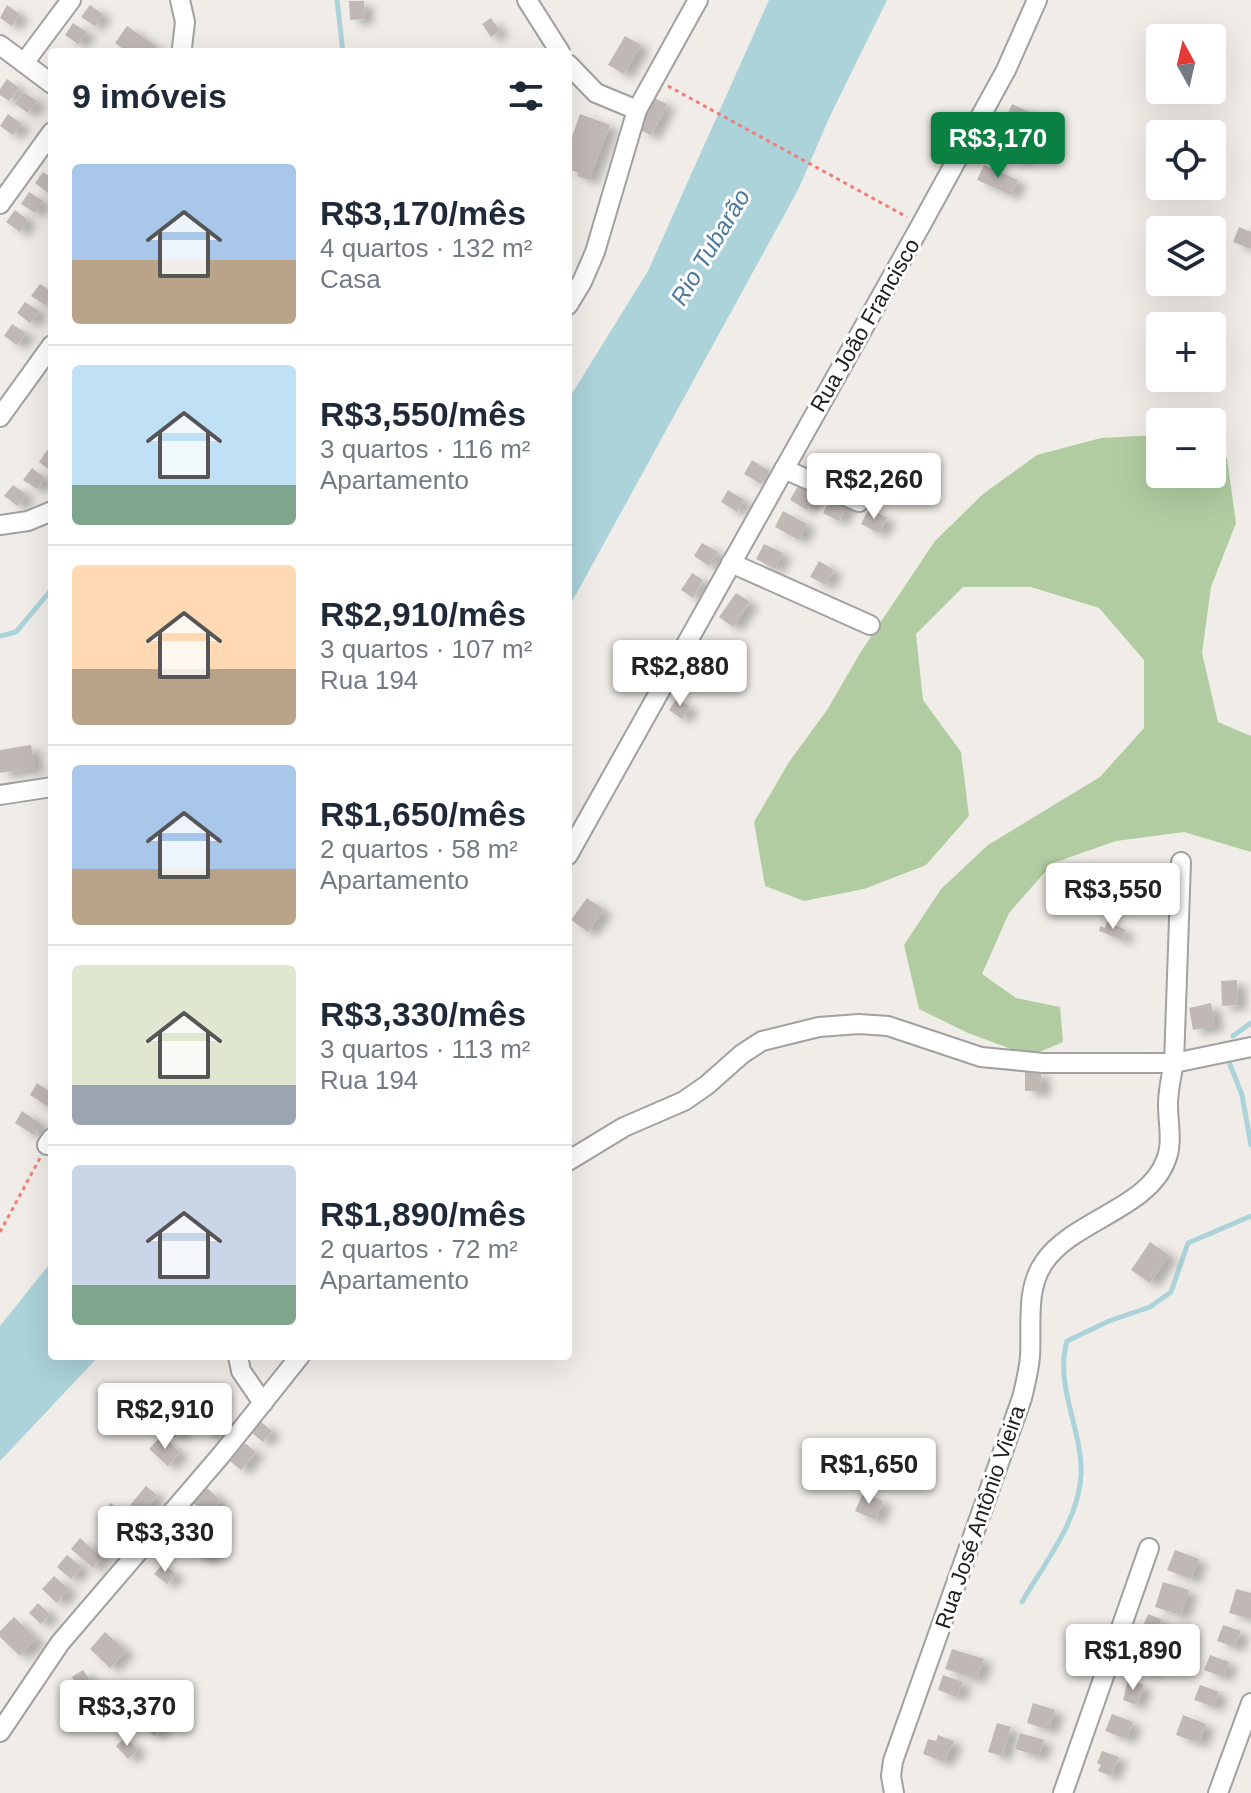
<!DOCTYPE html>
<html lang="pt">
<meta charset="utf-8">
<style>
body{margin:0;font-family:Arial,sans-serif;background:#f6f6f7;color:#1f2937;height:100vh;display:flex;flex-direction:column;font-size:30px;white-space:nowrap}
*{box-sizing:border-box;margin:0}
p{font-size:26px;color:#747a83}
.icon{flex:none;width:44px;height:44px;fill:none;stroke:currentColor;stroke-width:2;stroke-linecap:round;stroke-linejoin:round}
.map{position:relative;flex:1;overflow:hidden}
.details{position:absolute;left:48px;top:48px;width:524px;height:1312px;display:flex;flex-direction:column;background:#fff;border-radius:8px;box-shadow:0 8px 32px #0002}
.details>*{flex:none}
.needle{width:52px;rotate:352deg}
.buttons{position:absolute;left:1146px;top:24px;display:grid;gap:16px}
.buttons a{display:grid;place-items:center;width:80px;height:80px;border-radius:8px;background:#fff;box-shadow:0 8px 32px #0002;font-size:40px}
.price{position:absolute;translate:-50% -68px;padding:0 18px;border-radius:8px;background:#fff;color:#222;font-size:26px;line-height:52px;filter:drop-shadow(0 2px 4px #0008)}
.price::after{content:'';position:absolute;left:50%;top:48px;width:24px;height:18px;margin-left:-12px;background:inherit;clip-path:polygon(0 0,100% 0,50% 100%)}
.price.current{background:#0b8043;color:#fff}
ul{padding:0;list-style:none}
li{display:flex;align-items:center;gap:24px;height:200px;padding:0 24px}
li+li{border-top:2px solid #e0e1e3}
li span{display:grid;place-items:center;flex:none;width:224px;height:160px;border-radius:8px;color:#555}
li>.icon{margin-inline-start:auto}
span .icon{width:96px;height:96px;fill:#fffc;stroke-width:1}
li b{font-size:34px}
h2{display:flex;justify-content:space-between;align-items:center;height:96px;padding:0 24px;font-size:34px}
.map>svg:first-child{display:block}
.forest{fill:#b0cca0}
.water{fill:#acd2da}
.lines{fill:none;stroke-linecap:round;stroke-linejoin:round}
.stream{stroke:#acd2da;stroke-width:5}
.building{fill:#c0b8b4;filter:url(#shadow)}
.street-casing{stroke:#a1a1a1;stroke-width:22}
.path{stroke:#ef7e7a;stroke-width:3;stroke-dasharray:4 4;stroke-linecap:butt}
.street{stroke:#fff;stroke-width:18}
.labels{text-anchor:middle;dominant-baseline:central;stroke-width:6;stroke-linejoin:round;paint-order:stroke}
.street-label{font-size:22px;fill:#202020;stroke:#fff}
.water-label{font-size:24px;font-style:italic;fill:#4d789a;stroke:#fff}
</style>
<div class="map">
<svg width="1251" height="1793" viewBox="0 0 1251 1793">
<defs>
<filter id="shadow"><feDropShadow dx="9" dy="5" stdDeviation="4" flood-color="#0004"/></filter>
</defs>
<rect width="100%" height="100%" fill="#f0ede8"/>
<polygon class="forest" points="1160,435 1160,474 1212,474 1212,452 1227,458 1236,523 1211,587 1202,653 1218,722 1251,736 1251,852 1184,832 1116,841 1053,863 1009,913 982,974 1016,998 1060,1007 1063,1042 1030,1056 968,1033 919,1009 904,945 941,889 988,845 1100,777 1144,728 1144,660 1099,608 1031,587 963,587 916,634 923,700 961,752 969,816 926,865 864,889 804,901 765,886 754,822 789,762 827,710 862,650 935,541 983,494 1037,455 1101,438"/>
<g class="water">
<polygon points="769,0 887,0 830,116 798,190 568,609 568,400 648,271"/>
<polygon points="52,1261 52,1356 99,1356 0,1461 0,1326"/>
</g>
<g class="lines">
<g class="stream">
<polyline points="337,0 343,52"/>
<polyline points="0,636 16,632 52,589"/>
<polyline points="1233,1036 1251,1023"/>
<polyline points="1229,1062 1242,1095 1251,1145"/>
<path d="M1022,1602C1044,1564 1079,1520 1081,1475C1083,1430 1054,1386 1067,1341L1109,1321L1150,1307L1171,1292L1188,1243L1251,1216"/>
</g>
</g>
<g class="building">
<polygon points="349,1 364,1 365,19 350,20"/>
<polygon points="7,5 20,14 12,26 0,18"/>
<polygon points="90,5 103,14 95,26 81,17"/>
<polygon points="491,18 500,31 491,37 482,24"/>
<polygon points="73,23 87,32 78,44 65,35"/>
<polygon points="127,26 164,52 127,52 115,43"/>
<polygon points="625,36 641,45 624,74 608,65"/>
<polygon points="7,79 19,88 9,101 0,95 0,89"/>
<polygon points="23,92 37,101 28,113 15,104"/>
<polygon points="654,98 667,104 651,135 638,129"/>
<polygon points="1012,104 1041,117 1033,136 1004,122"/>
<polygon points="8,114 22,124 13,135 0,126"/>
<polygon points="580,114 610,125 589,180 577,176 579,173 568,169 571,149 568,148"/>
<polygon points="997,129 1028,143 1020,160 990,144"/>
<polygon points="984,165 1018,180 1011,195 977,180"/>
<polygon points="43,172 52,178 52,188 48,193 35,183"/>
<polygon points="29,192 43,201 35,213 21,204"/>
<polygon points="15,210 28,220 20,232 6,222"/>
<polygon points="1239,227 1251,232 1251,249 1233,242"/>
<polygon points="40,284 52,292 45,305 31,296"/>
<polygon points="25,302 39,311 30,323 17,313"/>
<polygon points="12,324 26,333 17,345 4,336"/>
<polygon points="47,450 52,454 52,472 39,462"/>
<polygon points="752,460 769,471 761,484 744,474"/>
<polygon points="32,468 45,478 37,489 23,480"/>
<polygon points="799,484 816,494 807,510 790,500"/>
<polygon points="13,485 26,494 18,506 4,496"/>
<polygon points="728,490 744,500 737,512 721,502"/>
<polygon points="833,495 849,503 839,521 823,513"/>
<polygon points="869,508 887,518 879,533 861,524"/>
<polygon points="783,511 807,524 799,540 775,527"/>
<polygon points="702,543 718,552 713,560 716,561 714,565 711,563 709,566 694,556"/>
<polygon points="764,544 783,553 775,569 756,559"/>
<polygon points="819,561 834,570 826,585 810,577"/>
<polygon points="692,573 703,580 693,598 681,590"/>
<polygon points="736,593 750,602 733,627 719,617"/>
<polygon points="705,645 728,660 716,678 694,662"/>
<polygon points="677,698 690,707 682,719 669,710"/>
<polygon points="31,745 35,768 0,773 0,750"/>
<polygon points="587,898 604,910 588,932 571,920"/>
<polygon points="1107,922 1126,930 1122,940 1099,931 1100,926 1105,928"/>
<polygon points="1237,980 1238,1005 1222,1006 1221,981"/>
<polygon points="1211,1003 1215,1026 1193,1030 1189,1008"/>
<polygon points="1025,1072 1041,1072 1042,1091 1025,1091"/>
<polygon points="37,1083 52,1093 52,1109 30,1095"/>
<polygon points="22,1111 41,1124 34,1135 15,1123"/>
<polygon points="1150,1242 1169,1255 1150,1283 1131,1270"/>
<polygon points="166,1411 185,1428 175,1438 156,1422"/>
<polygon points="209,1416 219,1426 210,1436 200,1427"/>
<polygon points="261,1422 272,1431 263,1442 252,1433"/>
<polygon points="161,1436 180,1452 168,1466 149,1449"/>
<polygon points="245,1443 256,1452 241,1470 230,1461"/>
<polygon points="146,1486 157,1495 140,1514 130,1505"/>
<polygon points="207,1488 221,1500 202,1521 199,1518 204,1512 193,1503"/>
<polygon points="863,1493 883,1501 876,1520 855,1511"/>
<polygon points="111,1503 122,1512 111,1524 101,1514"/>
<polygon points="80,1538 102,1558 93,1568 71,1549"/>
<polygon points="200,1540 214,1551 207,1560 193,1553 195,1551 192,1548"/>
<polygon points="1175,1550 1199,1559 1191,1579 1167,1570"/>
<polygon points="67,1555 82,1567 71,1579 57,1567"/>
<polygon points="163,1564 176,1574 167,1584 154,1574"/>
<polygon points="54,1576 69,1589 57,1603 42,1589"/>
<polygon points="1163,1582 1189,1590 1181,1615 1155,1607"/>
<polygon points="1236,1589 1251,1593 1251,1619 1229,1613"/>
<polygon points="38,1603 50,1614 41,1624 29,1613"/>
<polygon points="1148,1614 1161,1619 1159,1627 1178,1634 1171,1650 1145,1640 1147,1633 1144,1632 1147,1625 1144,1624"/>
<polygon points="14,1617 37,1639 20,1656 0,1637 0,1631"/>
<polygon points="1223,1625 1241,1631 1235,1647 1217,1641"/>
<polygon points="105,1632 126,1651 110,1668 90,1649"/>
<polygon points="1142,1648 1157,1654 1150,1673 1135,1667"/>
<polygon points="952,1649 984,1659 977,1679 945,1669"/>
<polygon points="1210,1655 1229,1662 1224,1677 1204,1670"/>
<polygon points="83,1670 94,1686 83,1694 72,1677"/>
<polygon points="943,1675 963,1682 957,1697 938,1690"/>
<polygon points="1128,1680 1144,1685 1136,1705 1123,1700"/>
<polygon points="1200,1685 1219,1692 1214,1707 1194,1700"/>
<polygon points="95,1696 110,1714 100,1723 84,1704"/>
<polygon points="1033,1703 1055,1710 1049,1730 1027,1723"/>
<polygon points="147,1712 162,1729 154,1736 138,1720"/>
<polygon points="1112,1714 1133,1722 1127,1739 1105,1731"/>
<polygon points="1183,1715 1206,1724 1199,1743 1176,1735"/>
<polygon points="997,1723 1011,1727 1002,1756 988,1752"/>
<polygon points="1020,1733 1044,1740 1039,1756 1015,1749"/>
<polygon points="938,1735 954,1741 944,1762 923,1754 928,1739 936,1741"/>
<polygon points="126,1737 138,1750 128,1759 116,1746"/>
<polygon points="1102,1751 1119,1757 1111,1776 1098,1771 1101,1765 1097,1763"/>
</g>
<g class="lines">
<g class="street-casing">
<g id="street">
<polyline points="180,0 185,22 182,48"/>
<polyline points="527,0 560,52"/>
<polyline points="0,45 52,84"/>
<polyline points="24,63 71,0"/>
<polyline points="568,64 596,93 637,110"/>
<polyline points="0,204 52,132"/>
<polyline points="568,305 582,282 595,252 637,110 698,0"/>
<polyline points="0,417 52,345"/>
<polyline points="784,469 859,502"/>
<polyline points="0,525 28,521 52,511"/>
<polyline points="731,563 870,625"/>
<polyline points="0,795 52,787"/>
<polyline points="568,855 921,225 1006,70 1037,0"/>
<polyline points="47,1145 52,1138"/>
<polyline points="568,1161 624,1127 684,1101 707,1085 742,1054 762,1041 819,1027 859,1024 888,1026 981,1057 1043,1063 1174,1063 1251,1047"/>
<polyline points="238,1356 241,1371 263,1403"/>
<polyline points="0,1732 60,1643 222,1454 300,1356"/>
<path d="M894,1793L891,1776L893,1761L1022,1398C1025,1385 1029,1371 1030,1356C1032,1325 1025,1288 1045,1261C1074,1220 1149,1208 1166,1160C1173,1143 1168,1123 1168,1105C1168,1091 1171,1077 1174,1063L1181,862"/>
<polyline points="1063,1793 1149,1548"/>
<polyline points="1218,1793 1251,1703"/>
</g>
</g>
<g class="path">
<polyline points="668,86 907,217"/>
<polyline points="0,1232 40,1158"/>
</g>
<use href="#street" class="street"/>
</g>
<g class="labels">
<g class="street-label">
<text transform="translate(865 325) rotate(-60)">Rua João Francisco</text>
<text transform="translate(980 1517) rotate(-71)">Rua José Antônio Vieira</text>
</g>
<g class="water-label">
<text transform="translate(710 247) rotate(-59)">Rio Tubarão</text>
</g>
</g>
</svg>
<div class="buttons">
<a><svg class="needle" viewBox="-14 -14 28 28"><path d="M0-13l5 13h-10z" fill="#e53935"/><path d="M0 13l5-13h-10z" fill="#747a83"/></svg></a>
<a><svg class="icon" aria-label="locate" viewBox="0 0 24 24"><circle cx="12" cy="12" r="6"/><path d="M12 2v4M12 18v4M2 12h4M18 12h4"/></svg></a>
<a><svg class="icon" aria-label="layers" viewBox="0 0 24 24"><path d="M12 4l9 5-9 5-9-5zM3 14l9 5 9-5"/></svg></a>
<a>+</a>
<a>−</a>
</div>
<b class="price current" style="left:998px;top:180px">R$3,170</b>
<b class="price" style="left:874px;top:521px">R$2,260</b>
<b class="price" style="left:680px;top:708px">R$2,880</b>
<b class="price" style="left:1113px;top:931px">R$3,550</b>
<b class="price" style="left:165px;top:1451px">R$2,910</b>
<b class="price" style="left:869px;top:1506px">R$1,650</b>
<b class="price" style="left:165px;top:1574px">R$3,330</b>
<b class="price" style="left:1133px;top:1692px">R$1,890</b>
<b class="price" style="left:127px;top:1748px">R$3,370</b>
<section class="details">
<h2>9 imóveis<svg class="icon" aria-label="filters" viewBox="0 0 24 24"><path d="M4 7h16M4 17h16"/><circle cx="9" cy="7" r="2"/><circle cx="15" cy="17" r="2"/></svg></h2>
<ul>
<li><span style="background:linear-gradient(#a9c7e8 60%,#b9a48a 0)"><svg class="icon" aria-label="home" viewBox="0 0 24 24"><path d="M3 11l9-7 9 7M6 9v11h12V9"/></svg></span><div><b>R$3,170/mês</b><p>4 quartos · 132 m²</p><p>Casa</p></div></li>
<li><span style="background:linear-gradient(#bfe0f5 75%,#7fa58c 0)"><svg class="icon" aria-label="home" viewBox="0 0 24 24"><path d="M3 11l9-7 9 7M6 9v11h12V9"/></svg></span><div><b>R$3,550/mês</b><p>3 quartos · 116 m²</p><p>Apartamento</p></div></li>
<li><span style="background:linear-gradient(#ffd9b3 65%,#b9a48a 0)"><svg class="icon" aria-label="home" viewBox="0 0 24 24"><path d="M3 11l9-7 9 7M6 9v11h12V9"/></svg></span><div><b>R$2,910/mês</b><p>3 quartos · 107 m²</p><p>Rua 194</p></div></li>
<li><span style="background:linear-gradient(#a9c7e8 65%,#b9a48a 0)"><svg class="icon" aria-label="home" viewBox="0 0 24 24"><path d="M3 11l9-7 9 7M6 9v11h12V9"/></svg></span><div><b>R$1,650/mês</b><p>2 quartos · 58 m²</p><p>Apartamento</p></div></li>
<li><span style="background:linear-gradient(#dfe7d0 75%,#9aa5b1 0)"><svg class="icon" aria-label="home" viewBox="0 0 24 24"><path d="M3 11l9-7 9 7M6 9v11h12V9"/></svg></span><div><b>R$3,330/mês</b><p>3 quartos · 113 m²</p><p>Rua 194</p></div></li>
<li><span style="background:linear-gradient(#c9d6e8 75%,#7fa58c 0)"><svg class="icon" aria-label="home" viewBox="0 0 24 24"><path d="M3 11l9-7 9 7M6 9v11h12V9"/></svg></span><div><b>R$1,890/mês</b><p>2 quartos · 72 m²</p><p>Apartamento</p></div></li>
</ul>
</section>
</div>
